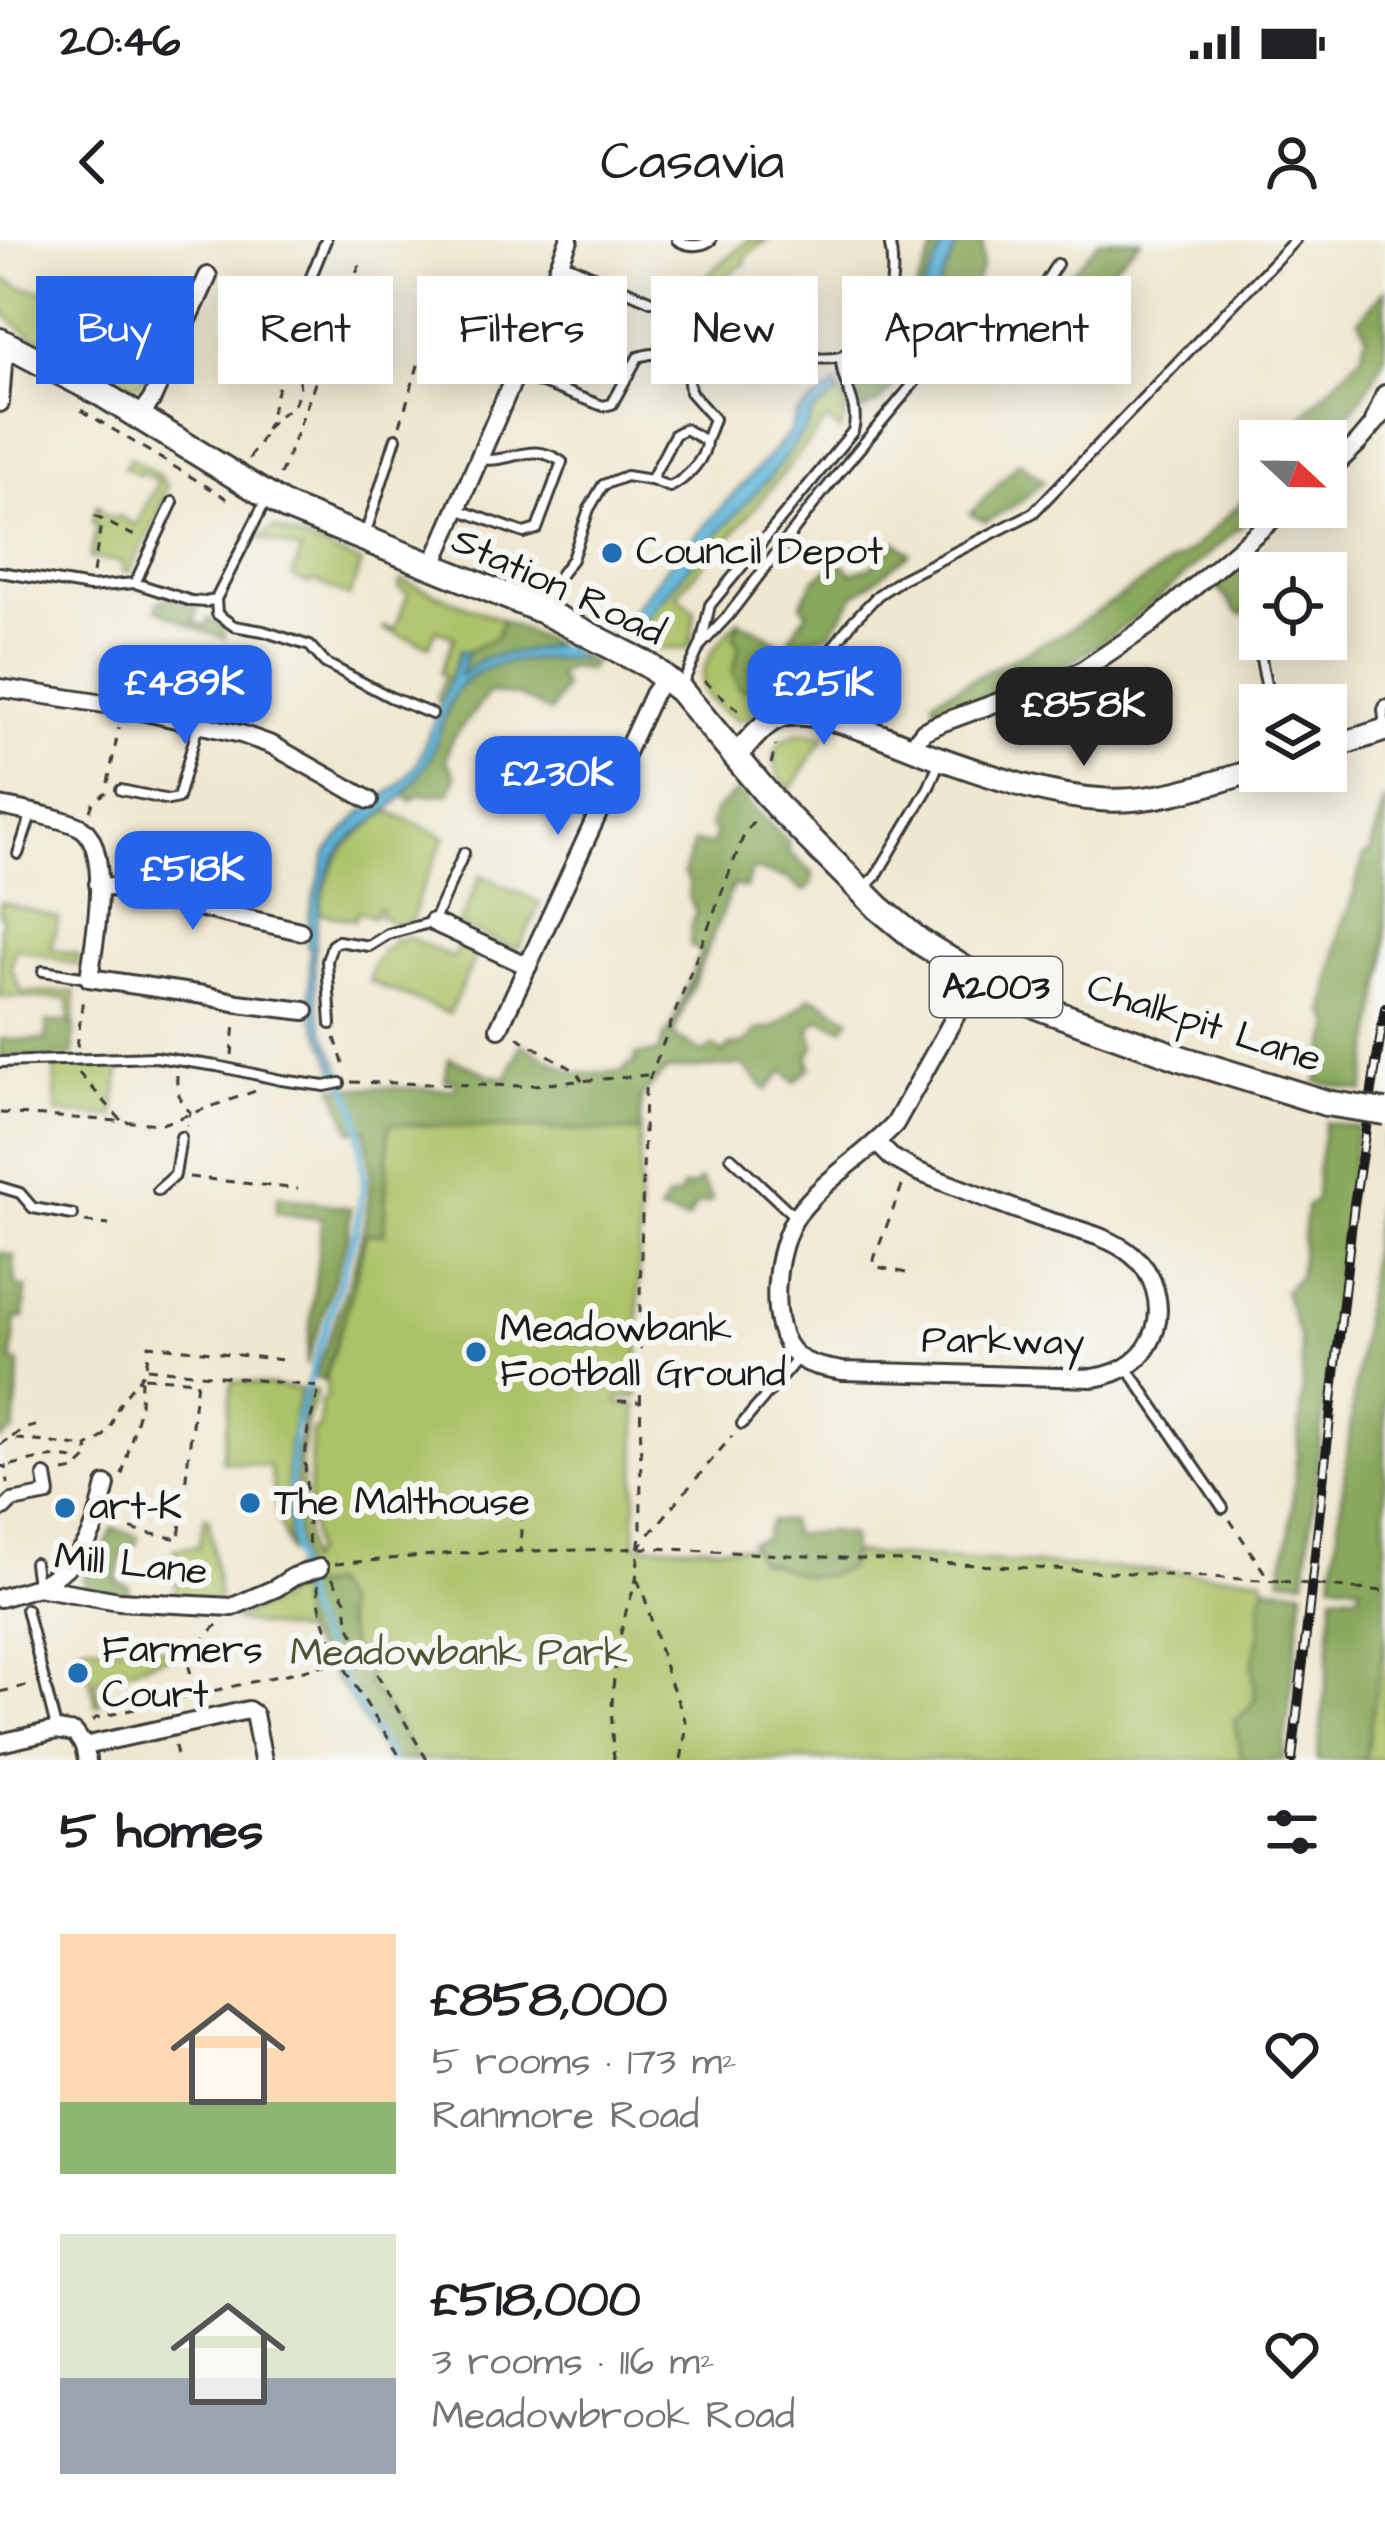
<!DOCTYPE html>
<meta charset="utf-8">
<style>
body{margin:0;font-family:"Architects Daughter",sans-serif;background:#f6f6f6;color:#202124;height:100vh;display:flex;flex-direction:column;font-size:45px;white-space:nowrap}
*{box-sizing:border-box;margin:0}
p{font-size:39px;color:#757577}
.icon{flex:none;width:66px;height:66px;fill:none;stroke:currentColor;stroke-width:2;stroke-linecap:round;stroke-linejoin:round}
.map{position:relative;height:1520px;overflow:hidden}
.sheet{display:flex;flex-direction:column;background:#fff;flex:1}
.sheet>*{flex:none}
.banner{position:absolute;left:36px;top:36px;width:1314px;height:108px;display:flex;gap:24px}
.needle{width:78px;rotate:112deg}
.tools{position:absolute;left:1239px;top:180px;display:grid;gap:24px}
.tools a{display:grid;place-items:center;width:108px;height:108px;border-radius:0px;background:#fff;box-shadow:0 6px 30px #0003;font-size:60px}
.price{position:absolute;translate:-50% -102px;padding:0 27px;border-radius:24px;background:#2563eb;color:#fff;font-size:39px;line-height:78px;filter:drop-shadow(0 3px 6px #0008)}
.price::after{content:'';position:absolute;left:50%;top:72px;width:36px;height:27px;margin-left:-18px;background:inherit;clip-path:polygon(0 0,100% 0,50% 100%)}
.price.selected{background:#222;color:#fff}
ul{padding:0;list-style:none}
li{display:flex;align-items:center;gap:36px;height:300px;padding:0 60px}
li span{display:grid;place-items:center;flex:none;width:336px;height:240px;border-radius:0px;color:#555}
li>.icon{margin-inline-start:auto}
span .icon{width:144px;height:144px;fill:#fffc;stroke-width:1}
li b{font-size:51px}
h2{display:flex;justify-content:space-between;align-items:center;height:144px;padding:0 60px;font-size:51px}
.chip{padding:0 42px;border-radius:0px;background:#fff;box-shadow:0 6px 30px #0003;font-size:42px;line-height:108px}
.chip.selected{background:#2563eb;color:#fff}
.status{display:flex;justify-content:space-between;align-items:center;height:84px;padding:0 60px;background:#fff;direction:ltr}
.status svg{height:33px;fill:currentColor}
header{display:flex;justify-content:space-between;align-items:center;height:156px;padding:0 60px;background:#fff;font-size:54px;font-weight:600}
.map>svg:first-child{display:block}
.green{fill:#acc267;stroke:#646f42;stroke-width:3}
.forest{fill:#89a85c;stroke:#52623c;stroke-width:3}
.water{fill:#5ab2d7;stroke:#3b677a;stroke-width:3}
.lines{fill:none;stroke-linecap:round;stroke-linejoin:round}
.stream{stroke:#5ab2d7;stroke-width:6}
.service-casing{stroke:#3c3a37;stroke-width:14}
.pedestrian-casing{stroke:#3c3a37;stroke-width:18}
.minor-casing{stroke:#3c3a37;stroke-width:22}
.tertiary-casing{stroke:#3c3a37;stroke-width:27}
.primary-casing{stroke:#3c3a37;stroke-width:30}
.path{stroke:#3c3a37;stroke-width:3;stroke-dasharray:9 9;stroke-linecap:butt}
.service{stroke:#fff;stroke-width:8}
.pedestrian{stroke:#fff;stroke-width:12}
.minor{stroke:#fff;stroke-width:16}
.tertiary{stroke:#fff;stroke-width:21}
.primary{stroke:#fff;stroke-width:24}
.rail-casing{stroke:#1c1c1c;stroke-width:10}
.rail{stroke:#f6f6f2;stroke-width:6;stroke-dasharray:18;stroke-linecap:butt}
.primary-bridge-casing{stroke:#3c3a37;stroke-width:30;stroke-linecap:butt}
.path-bridge{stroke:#3c3a37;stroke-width:3;stroke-dasharray:9 9;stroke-linecap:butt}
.primary-bridge{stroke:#fff;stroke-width:24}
.poi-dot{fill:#1f6fb2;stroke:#f6f6f2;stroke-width:4.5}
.labels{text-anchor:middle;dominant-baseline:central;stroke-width:12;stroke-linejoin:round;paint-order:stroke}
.shield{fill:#f6f6f2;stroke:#5d5d5c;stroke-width:3}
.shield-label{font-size:36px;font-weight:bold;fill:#1c1c1c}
.poi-label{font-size:39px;fill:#1c1c1c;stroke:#f6f6f2;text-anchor:start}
.street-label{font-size:39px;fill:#1c1c1c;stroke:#f6f6f2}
.park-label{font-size:39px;fill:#4e5636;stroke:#f6f6f2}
</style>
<div class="status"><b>20:46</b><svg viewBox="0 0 49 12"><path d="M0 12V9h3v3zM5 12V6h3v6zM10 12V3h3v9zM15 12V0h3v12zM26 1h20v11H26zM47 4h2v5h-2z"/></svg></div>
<header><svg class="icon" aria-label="back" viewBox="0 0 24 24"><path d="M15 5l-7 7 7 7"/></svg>Casavia<svg class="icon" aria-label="person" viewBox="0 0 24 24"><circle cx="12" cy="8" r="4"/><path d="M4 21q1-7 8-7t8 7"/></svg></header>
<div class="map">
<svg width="1385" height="1520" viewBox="0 0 1385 1520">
<rect width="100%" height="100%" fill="#f6f6f2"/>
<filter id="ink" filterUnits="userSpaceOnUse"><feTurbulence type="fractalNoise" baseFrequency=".00833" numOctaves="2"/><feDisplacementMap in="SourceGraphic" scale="24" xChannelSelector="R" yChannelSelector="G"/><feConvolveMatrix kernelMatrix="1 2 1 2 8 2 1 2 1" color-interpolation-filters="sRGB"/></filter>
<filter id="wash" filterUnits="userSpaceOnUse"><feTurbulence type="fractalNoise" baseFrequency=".004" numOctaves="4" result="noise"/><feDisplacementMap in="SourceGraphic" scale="48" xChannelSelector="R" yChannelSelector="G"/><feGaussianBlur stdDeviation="2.7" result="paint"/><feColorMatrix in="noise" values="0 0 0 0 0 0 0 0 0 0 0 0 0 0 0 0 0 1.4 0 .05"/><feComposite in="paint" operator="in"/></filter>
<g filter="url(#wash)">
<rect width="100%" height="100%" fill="#efe7cf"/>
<g class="green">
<path d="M748,0H767L745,16L746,23L692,59L714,92L698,104L709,125L706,128C693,115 688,108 691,90L669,69Z"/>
<path d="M0,36L20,47L83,57L89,43L171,79L145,140L135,145H125C98,130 11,94 1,66C0,58 0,45 0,36Z"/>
<polygon points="841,153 847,167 841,191 827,180 719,311 716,309 677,355 695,371 691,403 685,409 664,409 632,395 808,187 812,173 818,167"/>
<polygon points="130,217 160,236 167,246 158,277 129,332 122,331 122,322 90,318 97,285 92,282 97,265 100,267 98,271 115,279 118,276 136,285 158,242 141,232 139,235 124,227"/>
<polygon points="274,288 362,323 349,357 313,340 310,344 292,337 301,311 259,298"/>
<polygon points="401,340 502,380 497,397 467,412 460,410 440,464 437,458 445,436 440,433 454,397 436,390 429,406 383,389 384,386 395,390 408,353 398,348"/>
<path d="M738,381L734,397L739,407L733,432L762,453L789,442L751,477L738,480C705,462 690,446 713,411C721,400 728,390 738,381Z"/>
<path d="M803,492L825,496L790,551C769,527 766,500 803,492Z"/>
<path d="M389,571L445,597L418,658L412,681L399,686L379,676L382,669L378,667L373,677L358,671L355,680L319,673C333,612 340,607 389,571Z"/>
<polygon points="481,635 540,663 520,707 512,708 459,685"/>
<polygon points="0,662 59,678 51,708 78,715 78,725 16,708 11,728 22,752 75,752 74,787 69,782 69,759 0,757 0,690 3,678 0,676"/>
<polygon points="406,696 453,718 460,702 478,711 449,774 369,741 373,725 383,710 388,709 394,698 400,701"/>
<polygon points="54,824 120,824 114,877 56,873"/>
<path d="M389,884L640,892L638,1157L619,1158L618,1164L637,1165L635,1305L741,1307L1262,1337L1266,1346L1303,1349L1283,1520H387L348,1456L302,1393L237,1381L233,1378L280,1360L296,1345L293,1328L301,1324C293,1264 292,1208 310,1150L317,1151L305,1186L301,1224L307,1321L313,1312L309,1256L312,1190L319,1189L321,1160L326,1159L327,1132L352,1053L366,994L384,993Z"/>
<path d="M232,1141L301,1149C283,1211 286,1251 290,1314L277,1274L270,1227L222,1221Z"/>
<polygon points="205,1276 209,1278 219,1359 176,1358 174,1309 199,1306"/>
<polygon points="1385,1356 1385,1520 1338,1520"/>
<polygon points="86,1404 173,1409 178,1414 95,1440 100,1464 96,1465 81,1405"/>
</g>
<g class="forest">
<polygon points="938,0 983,0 982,27 959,83 932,103 879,162 863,171 855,151 858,136 904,77"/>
<polygon points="1100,0 1141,0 1041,98 1009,123 994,122"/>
<polygon points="1385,50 1385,113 1380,127 1364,154 1326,203 1326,201 1278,201 1361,115 1366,95 1359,79"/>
<polygon points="1019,222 1044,241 1018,263 986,282 970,274"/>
<path d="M1260,233V267H1263C1202,318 1144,377 1075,420C1037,443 980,460 936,470L933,459L1072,388L1191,310L1247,257L1249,243Z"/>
<polygon points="896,301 910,313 854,356 830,394 801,401 789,398 807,372 801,364 814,340 836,323 845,326 851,333 871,327"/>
<polygon points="1227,327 1234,327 1256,345 1252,362 1243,375 1236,371 1212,341"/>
<polygon points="170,358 198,369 193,381 205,386 209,379 223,387 225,398 202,391 157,369 159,361"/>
<polygon points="502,380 556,405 482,419 458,437 467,412 497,397"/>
<path d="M738,381C753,387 792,406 794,422C795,428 792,436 789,442L762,453L739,448L733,432L739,407L734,397Z"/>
<polygon points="584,418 593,423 589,430 568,428 557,435 564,447 550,472 519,456 489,453 452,499 446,519 456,537 449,554 418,555 411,561 404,556 428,522 455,451 483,428 514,421"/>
<path d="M737,551L789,603L788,611L813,633L812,644L805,651L797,647L789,639L752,629L746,648L733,645L673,795L703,813L712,806L724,813L730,805H742L758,790L775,787L811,757C825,761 836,771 850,778L843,788L819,779L810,789L815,807L808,816L811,827L795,842L783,831L767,850L742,825L667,830L641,857L640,892L389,884L384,994H366L352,1053L326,1132L323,1141L315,1137C336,1075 368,1003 370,936C370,921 367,905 365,889L351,891L334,847L455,849L456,841L445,840L449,818L490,835L507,838L521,804L575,833L624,832L625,827L635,823L636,815L658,812L666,793H669L701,712L690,706L691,687L696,672L688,656L689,641L683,633L694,602L711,605L716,593L710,586L714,571Z"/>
<polygon points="1385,558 1385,724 1364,852 1317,842 1332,785 1325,771 1340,688 1351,662 1364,615 1370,613"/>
<polygon points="47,782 69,782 74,787 73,816 0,818 0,799 46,800"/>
<polygon points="1325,882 1357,887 1333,1078 1305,1340 1280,1338 1290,1290 1303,1149 1300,1098 1284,1051 1299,1036 1306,967 1316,960 1317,933"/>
<polygon points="1385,895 1385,1393 1365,1520 1317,1520 1326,1445 1333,1354 1359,1354 1361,1346 1332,1341"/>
<polygon points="700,940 713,959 708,963 697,964 688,980 659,972 668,958 678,956 683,947 693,946"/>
<polygon points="278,956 351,968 348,997 306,1126 322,979 276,973"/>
<polygon points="0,1012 14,1016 16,1046 26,1048 24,1078 16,1078 12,1121 20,1123 14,1191 0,1200"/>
<path d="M771,1281H789L792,1294L831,1292L851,1295L852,1313L848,1328C804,1347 798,1330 758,1320L750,1302L764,1299Z"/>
<polygon points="113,1288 138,1296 136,1305 122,1313 117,1341 129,1347 127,1357 84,1349 84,1336 98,1323"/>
<polygon points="329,1343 343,1365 344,1382 354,1416 368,1429 369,1446 396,1482 416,1520 387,1520 348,1456 302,1392 296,1345 313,1347"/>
<path d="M1265,1346L1303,1349L1283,1520H1242L1234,1481C1270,1453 1249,1456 1253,1422C1254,1413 1259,1403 1260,1394C1263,1373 1256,1366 1265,1346Z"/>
</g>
<g class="water">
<path d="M946,0H958C937,63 910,97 867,146H847L841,140L861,139C900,92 923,57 946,0Z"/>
<polygon points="835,145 841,153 812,173 808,186 772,235 695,319 632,395 613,386 633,370 665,329 789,194 796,175"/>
<path d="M556,405L584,418C542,420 481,413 455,453C442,473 439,501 428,522C422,532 413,543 406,552C387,577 355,588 338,614C312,653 309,743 323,787C328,804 338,821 346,838H339L314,779L310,753V707L307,706L309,675L327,611L358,576L399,545L417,524L461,410L467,412L460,436L482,419Z"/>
</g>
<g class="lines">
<g class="stream">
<polyline points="559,409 587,403"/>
<polyline points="340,831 358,873 364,942 356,990 293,1192 290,1263 295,1318 307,1376 335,1428 391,1520"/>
</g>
</g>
</g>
<g filter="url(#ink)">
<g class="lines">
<g class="service-casing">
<g id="service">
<path d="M677,0C688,7 701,7 711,0"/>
<polyline points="561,22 651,61"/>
<polyline points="310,39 326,0"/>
<path d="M776,91C802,113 805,123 841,117"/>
<path d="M518,134L603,166L612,164L638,117C671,107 688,118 690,152L714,179L706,201"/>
<polyline points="265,262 216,359 217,374 234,386 263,391 310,406 325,423 390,457 432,474"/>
<path d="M457,269L524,293L537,289L562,222C530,200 512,224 481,219"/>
<polyline points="366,292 396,198"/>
<polyline points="0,332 90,347 135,343 191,361 206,362 216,359"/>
<polyline points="135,343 173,262"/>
<path d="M1260,359C1255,397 1262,429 1271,465"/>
<path d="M544,364L557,339L572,319L589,269L603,245L626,236L651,240L675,194L685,189L706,201C706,219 686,239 670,247L651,240"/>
<path d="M701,404L710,365L853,191C861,164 840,143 841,117C850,109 863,102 871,92C893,67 896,31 889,0"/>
<polyline points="683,443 700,406 728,376 824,251 933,120 988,101 1025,74 1057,24"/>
<polyline points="802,472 805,453 815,431 853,381 878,355 902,339 1033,273 1295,0"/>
<polyline points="1385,487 1383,470 1385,465"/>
<polyline points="121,550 169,560 178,558 198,485"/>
<polyline points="18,614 31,575"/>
<polyline points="866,646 876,636 929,547 940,520"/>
<polyline points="43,731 88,738"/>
<polyline points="331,784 327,721 332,705 338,701 369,706 388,694 433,682 464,613"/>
<polyline points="0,822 155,817 217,826 281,840 325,846 340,843"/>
<polyline points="731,917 794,976"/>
<polyline points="0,947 20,953 33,968 73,975"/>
<polyline points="158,950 175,935 181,897"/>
<polyline points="1128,1129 1223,1268"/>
<polyline points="742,1184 798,1118"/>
<polyline points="34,1323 37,1345"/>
<polyline points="26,1369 56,1488"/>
</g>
</g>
<g class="pedestrian-casing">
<polyline id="pedestrian" points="4,1269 12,1261 48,1254 45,1236"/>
</g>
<g class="minor-casing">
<g id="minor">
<polyline points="0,163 3,124 8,104"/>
<polyline points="140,177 152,159 208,36"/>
<polyline points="1374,181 1385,154"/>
<polyline points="1326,234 1358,203 1385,171"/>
<polyline points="432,327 516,133 569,0"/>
<polyline points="0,448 124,467 241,494 272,505 369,560"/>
<polyline points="910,508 924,491 941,483 1080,432 1151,384 1287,267"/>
<path d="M0,566C19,570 69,579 83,589C112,612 94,705 89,738L204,755L238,763L305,771"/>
<polyline points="98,644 300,691"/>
<polyline points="433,682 528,726"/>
<polyline points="499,788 653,454 665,437"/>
<path d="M877,903L891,917L916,931C959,948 1002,965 1046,980C1073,989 1110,996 1132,1015C1154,1032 1163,1064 1155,1090C1146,1119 1122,1134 1093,1138L842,1131C827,1128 809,1126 797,1116C764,1089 775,1005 798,974C825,938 865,916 895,884L977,737"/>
<path d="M37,1347C87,1318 93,1299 106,1245"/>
<polyline points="0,1358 37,1347 119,1361 232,1367 276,1348 293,1337 319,1328"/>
<polyline points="0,1503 57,1490 75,1493 84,1506 87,1520"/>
<polyline points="84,1506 248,1470 254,1474 263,1520"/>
</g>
</g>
<g class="tertiary-casing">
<g id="tertiary">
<polyline points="1326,509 1385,490"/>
<path d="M736,516C750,501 765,479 785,475C821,467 899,504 936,517C990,536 1048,557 1106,560C1157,563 1212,543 1260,529"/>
</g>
</g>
<g class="primary-casing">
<polyline id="primary" points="0,101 102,154 286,267 541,370 648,425 680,450 777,566 879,668 919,701 977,737 1044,769 1183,819 1326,863"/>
</g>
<g class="path">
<polyline points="81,170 231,261"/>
<polyline points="400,185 420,119"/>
<polyline points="266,190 281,137"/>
<polyline points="249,219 273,180 294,165 300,149 296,104 300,85"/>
<path d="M280,235C309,165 331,93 360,24"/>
<polyline points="94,276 141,299"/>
<polyline points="93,333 102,278"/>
<polyline points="704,441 744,475"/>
<polyline points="771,524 776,505"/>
<polyline points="1278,542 1317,531"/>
<polyline points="108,543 119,487"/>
<polyline points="90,571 93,563 106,552"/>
<polyline points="517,797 576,831 582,841"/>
<polyline points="335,798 345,829"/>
<polyline points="77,807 83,757"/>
<polyline points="232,815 235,783"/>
<polyline points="79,833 121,880"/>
<path d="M177,835C176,851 179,860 190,872L187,886"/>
<polyline points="351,842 523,846 647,835"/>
<polyline points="0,873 162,884 258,850"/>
<polyline points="189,937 298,949"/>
<polyline points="902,946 874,1019 875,1026 878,1027 911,1034"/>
<polyline points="85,982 109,985"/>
<polyline points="147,1128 320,1147 308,1188 305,1220 309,1311"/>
<polyline points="618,1161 640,1162"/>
<polyline points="12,1197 23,1189 43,1184"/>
<polyline points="0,1205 10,1198 86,1207"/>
<path d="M11,1225C34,1221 59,1212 81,1222"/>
<polyline points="0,1226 6,1227 8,1244"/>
<path d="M64,1232L75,1230L89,1217L87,1207C119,1190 107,1182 123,1159C140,1133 146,1141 149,1105L283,1120"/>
<polyline points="122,1235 140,1167 141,1139"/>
<polyline points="516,1257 516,1264 522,1267 520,1312"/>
<polyline points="1230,1280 1270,1341"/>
<polyline points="114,1283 141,1292 179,1299 197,1141 143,1137"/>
<polyline points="638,1308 732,1196"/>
<polyline points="335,1324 455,1313 653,1308 1281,1341"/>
<polyline points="332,1338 346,1360 348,1384 427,1520"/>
<polyline points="637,1339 644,1355 666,1431 687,1485 681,1520"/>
<path d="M318,1345C316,1397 375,1475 402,1520"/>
<polyline points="1355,1349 1385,1351"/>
<polyline points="196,1451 186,1417 217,1385"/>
<polyline points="0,1452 29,1445"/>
<polyline points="92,1481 96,1478 338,1422"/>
<polyline points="175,1506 178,1520"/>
<path d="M614,1520C609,1472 613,1423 625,1376C627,1364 634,1352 636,1339C639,1323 637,1308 641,1292L640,1058L645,850L744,595L757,576"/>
</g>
<use href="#service" class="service"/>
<use href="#pedestrian" class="pedestrian"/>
<use href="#minor" class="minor"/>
<use href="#tertiary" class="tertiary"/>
<use href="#primary" class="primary"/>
<g class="rail-casing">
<polyline id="rail" points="1292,1520 1354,964 1385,768"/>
</g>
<use href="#rail" class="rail"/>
<g class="primary-bridge-casing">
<polyline id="primary-bridge" points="1326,863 1385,872"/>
</g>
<polyline class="path-bridge" points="1281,1341 1355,1349"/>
<use href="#primary-bridge" class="primary-bridge"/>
</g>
</g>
<g class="poi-dot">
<circle cx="612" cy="313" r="12"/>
<circle cx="476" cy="1112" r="12"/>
<circle cx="250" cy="1263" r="12"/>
<circle cx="65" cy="1268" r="12"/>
<circle cx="78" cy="1433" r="12"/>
</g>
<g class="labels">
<rect class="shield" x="930" y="717" width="132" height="60" rx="9"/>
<g class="shield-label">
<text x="996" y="747">A2003</text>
</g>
<g class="poi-label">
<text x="636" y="313">Council Depot</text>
<text x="500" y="1090">Meadowbank<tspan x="500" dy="45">Football Ground</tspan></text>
<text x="274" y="1263">The Malthouse</text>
<text x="89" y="1268">art-K</text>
<text x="102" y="1411">Farmers<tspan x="102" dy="45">Court</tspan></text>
</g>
<g class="street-label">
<text transform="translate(558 347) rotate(25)">Station Road</text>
<text transform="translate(1204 784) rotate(18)">Chalkpit Lane</text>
<text transform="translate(1003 1102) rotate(1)">Parkway</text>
<text transform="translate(131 1325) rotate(6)">Mill Lane</text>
</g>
<g class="park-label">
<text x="459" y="1414">Meadowbank Park</text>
</g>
</g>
</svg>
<div class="tools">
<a><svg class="needle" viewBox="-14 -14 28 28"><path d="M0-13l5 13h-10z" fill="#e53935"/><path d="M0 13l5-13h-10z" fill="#757577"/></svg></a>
<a><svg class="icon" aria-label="locate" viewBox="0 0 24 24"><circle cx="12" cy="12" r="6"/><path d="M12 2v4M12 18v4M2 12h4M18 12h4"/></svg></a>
<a><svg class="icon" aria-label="layers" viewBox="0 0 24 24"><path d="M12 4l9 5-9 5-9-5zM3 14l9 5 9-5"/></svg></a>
</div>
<b class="price" style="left:185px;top:507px">£489K</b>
<b class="price" style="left:824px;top:508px">£251K</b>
<b class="price selected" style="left:1084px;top:529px">£858K</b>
<b class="price" style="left:558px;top:598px">£230K</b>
<b class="price" style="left:193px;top:693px">£518K</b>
<div class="banner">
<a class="chip selected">Buy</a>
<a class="chip">Rent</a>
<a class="chip">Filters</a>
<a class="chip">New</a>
<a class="chip">Apartment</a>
</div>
</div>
<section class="sheet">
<h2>5 homes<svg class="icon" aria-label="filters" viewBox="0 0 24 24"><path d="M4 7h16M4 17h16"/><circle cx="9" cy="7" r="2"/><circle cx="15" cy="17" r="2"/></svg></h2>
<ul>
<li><span style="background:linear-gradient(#ffd9b3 70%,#8fb573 0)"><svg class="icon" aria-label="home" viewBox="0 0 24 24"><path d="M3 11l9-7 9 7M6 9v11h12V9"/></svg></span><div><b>£858,000</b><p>5 rooms · 173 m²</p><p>Ranmore Road</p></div><svg class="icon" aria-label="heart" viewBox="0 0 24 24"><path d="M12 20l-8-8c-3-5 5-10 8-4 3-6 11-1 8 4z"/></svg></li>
<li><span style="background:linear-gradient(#dfe7d0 60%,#9aa5b1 0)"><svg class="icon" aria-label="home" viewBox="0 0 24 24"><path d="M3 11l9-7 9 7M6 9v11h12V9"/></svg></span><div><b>£518,000</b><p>3 rooms · 116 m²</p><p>Meadowbrook Road</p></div><svg class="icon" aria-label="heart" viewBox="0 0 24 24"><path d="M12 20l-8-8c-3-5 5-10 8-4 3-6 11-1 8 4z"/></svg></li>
</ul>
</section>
